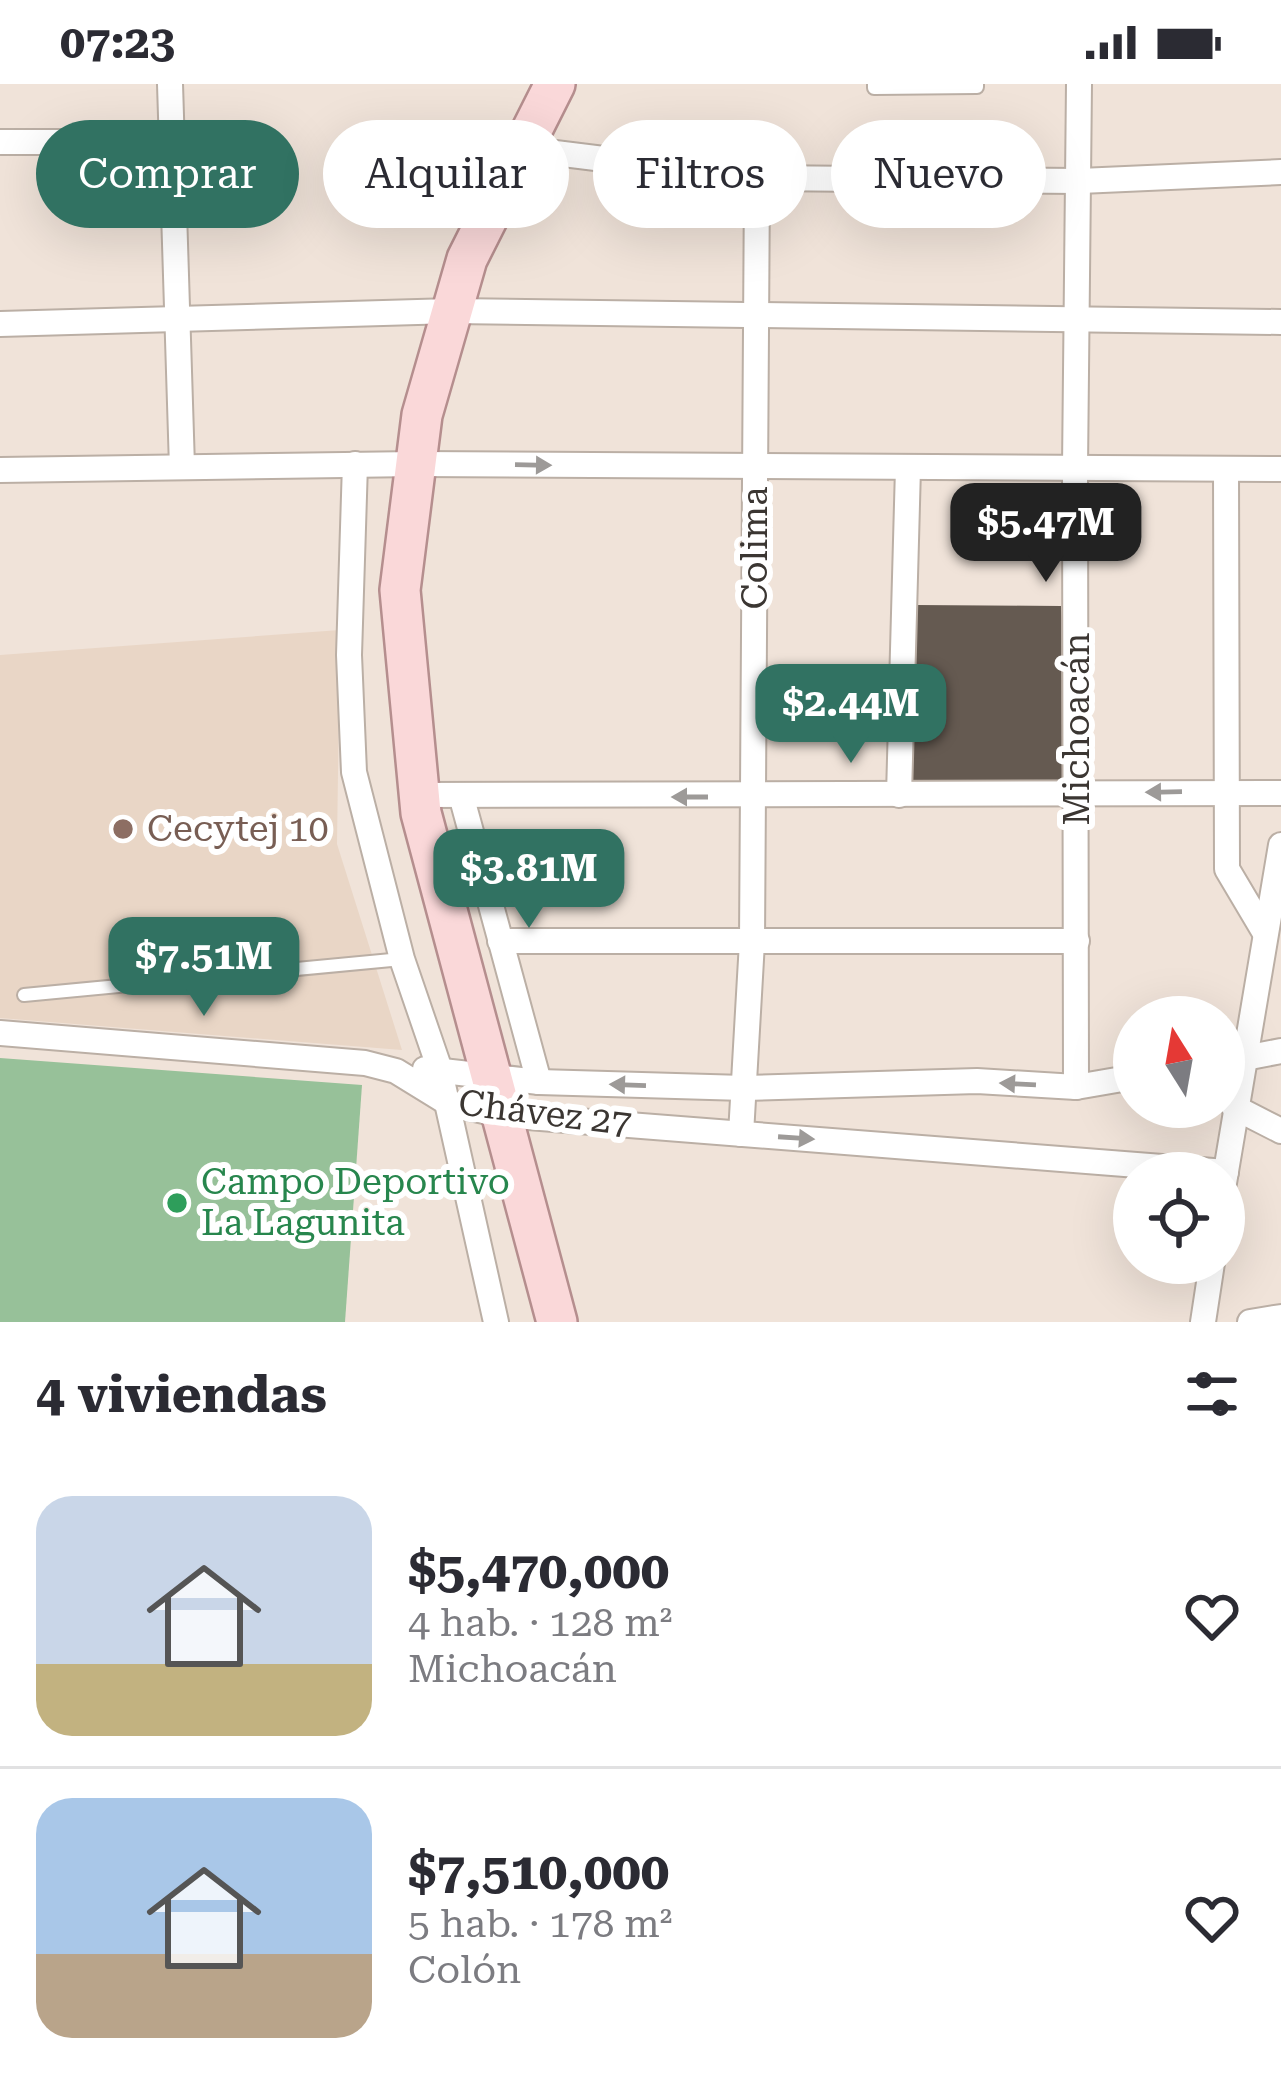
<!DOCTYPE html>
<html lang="es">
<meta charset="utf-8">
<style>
body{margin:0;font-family:"Roboto Serif",serif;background:#f7f7f7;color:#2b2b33;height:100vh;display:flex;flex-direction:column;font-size:45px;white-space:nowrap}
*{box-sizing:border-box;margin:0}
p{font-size:39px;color:#7c7c81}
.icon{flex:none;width:66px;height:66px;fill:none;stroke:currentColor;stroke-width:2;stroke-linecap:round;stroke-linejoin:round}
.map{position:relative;height:1238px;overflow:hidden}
.drawer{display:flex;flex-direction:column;background:#fff;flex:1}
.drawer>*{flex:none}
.guide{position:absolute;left:36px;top:36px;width:1209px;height:108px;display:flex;gap:24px}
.needle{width:78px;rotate:349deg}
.fabs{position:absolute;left:1113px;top:912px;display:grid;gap:24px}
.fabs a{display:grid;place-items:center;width:132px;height:132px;border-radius:50%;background:#fff;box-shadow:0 12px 48px #0002;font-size:60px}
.price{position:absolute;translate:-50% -102px;padding:0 27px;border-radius:24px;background:#317262;color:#fff;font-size:39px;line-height:78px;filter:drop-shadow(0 3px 6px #0008)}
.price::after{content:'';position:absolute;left:50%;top:72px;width:36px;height:27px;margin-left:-18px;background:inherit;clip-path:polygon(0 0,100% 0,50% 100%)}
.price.active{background:#222;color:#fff}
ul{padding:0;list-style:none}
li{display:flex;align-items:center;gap:36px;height:300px;padding:0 36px}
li+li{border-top:3px solid #e1e1e2}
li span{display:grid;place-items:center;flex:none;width:336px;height:240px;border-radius:36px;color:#555}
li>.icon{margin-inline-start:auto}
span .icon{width:144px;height:144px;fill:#fffc;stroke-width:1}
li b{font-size:51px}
h2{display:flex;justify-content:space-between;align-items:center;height:144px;padding:0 36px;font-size:51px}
.pill{padding:0 42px;border-radius:54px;background:#fff;box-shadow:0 12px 48px #0002;font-size:42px;line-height:108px}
.pill.active{background:#317262;color:#fff}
.status{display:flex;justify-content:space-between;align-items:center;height:84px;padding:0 60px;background:#fff;direction:ltr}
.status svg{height:33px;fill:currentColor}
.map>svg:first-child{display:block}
.built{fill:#e9d6c6}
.green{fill:#97c199}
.building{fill:#655a51;filter:url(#shadow)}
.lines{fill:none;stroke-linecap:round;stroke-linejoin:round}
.lane-casing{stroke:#bbafa5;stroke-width:16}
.street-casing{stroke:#bbafa5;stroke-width:28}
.primary-casing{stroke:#b58e8e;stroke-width:44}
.lane{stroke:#fff;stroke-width:12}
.street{stroke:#fff;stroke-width:24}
.primary{stroke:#fad8d9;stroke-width:39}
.oneway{fill:#9d9a98}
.education-dot{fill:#8d6e63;stroke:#fff;stroke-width:4.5}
.leisure-dot{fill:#2e9e5b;stroke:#fff;stroke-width:4.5}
.labels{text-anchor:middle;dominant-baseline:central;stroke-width:12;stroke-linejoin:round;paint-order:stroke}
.street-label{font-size:36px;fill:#3b3632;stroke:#fff}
.education-label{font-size:36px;fill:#785e54;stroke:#fff;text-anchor:start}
.leisure-label{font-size:36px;fill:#27864d;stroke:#fff;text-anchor:start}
</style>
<div class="status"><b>07:23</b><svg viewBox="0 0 49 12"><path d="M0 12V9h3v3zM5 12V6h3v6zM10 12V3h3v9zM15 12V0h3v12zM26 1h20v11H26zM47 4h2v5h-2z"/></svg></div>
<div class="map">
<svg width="1281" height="1238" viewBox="0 0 1281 1238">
<defs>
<filter id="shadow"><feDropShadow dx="4.5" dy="8" stdDeviation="3" flood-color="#0004"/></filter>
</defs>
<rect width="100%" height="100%" fill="#f0e3d9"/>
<polygon class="built" points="340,546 337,760 402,966 0,934 0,571"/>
<polygon class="green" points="0,974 362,1001 345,1238 0,1238"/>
<polygon class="building" points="915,521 1061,522 1062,700 911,698"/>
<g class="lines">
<g class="lane-casing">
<g id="lane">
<polyline points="874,0 874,4 977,3 977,0"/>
<polyline points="24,911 402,875"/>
</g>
</g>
<g class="street-casing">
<g id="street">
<polyline points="170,0 182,383"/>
<polyline points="0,58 172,58"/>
<polyline points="523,65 757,94 1080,97 1281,88"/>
<polyline points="0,240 452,227 1281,238"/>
<polyline points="355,380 349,571 354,688 402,875 439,983 496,1238"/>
<polyline points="1226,385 1227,785 1265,849"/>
<polyline points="0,386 416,380 1281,385"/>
<polyline points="420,711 1281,709"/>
<polyline points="461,711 539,998"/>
<polyline points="899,711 908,384"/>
<polyline points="500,857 1077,857"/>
<polyline points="0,949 365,979 396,987 448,1019 502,1031 1226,1088"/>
<polyline points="1224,978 1281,967"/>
<polyline points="425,985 539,998 744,1004 977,997 1076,1003 1134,993"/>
<polyline points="1076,1003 1075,384 1079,0"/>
<polyline points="1234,1023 1281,1047"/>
<polyline points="741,1050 752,858 757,94"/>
<polyline points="1224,1099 1281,761"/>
<polyline points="1203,1238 1212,1179"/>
<polyline points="1250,1238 1281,1233"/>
</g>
</g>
<g class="primary-casing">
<polyline id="primary" points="555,0 467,175 422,331 400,506 421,729 557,1238"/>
</g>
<use href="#lane" class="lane"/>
<use href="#street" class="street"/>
<use href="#primary" class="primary"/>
</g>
<defs><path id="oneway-solid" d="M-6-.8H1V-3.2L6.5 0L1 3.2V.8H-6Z" transform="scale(3)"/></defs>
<g class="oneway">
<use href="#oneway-solid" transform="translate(533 381) rotate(1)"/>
<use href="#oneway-solid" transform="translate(1164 708) rotate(179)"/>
<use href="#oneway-solid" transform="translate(690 713) rotate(-180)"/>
<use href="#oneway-solid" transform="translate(1018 1000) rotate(-177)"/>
<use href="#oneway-solid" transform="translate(628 1001) rotate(-178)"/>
<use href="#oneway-solid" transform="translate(796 1054) rotate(4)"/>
</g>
<circle class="education-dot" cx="123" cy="745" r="12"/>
<circle class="leisure-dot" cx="177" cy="1119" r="12"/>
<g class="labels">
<g class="street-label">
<text transform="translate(755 464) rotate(-90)">Colima</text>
<text transform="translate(1077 645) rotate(-90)">Michoacán</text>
<text transform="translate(545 1029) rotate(7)">Chávez 27</text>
</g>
<g class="education-label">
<text x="147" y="745">Cecytej 10</text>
</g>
<g class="leisure-label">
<text x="201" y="1098">Campo Deportivo<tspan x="201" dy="41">La Lagunita</tspan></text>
</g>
</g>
</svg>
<div class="fabs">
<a><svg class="needle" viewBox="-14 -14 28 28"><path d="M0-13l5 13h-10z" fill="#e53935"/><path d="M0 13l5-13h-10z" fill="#7c7c81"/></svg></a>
<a><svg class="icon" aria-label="locate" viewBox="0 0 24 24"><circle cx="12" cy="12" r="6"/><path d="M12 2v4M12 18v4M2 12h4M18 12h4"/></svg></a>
</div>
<b class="price active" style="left:1046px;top:501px">$5.47M</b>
<b class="price" style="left:851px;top:682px">$2.44M</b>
<b class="price" style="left:529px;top:847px">$3.81M</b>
<b class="price" style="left:204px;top:935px">$7.51M</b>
<div class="guide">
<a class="pill active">Comprar</a>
<a class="pill">Alquilar</a>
<a class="pill">Filtros</a>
<a class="pill">Nuevo</a>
</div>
</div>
<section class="drawer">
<h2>4 viviendas<svg class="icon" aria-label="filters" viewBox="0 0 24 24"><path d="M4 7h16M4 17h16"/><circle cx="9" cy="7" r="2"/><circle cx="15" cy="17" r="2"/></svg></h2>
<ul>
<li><span style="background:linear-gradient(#c9d6e8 70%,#c2b280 0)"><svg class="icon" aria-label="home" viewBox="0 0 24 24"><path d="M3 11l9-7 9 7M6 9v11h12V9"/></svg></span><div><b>$5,470,000</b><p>4 hab. · 128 m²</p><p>Michoacán</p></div><svg class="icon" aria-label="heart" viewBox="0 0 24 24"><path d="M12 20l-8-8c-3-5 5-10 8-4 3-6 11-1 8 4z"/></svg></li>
<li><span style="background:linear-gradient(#a9c7e8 65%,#b9a48a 0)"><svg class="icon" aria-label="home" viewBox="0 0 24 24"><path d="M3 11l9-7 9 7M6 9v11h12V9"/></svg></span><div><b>$7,510,000</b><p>5 hab. · 178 m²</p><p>Colón</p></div><svg class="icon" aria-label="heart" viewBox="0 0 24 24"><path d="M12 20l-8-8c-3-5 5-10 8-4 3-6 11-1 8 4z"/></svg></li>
</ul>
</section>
